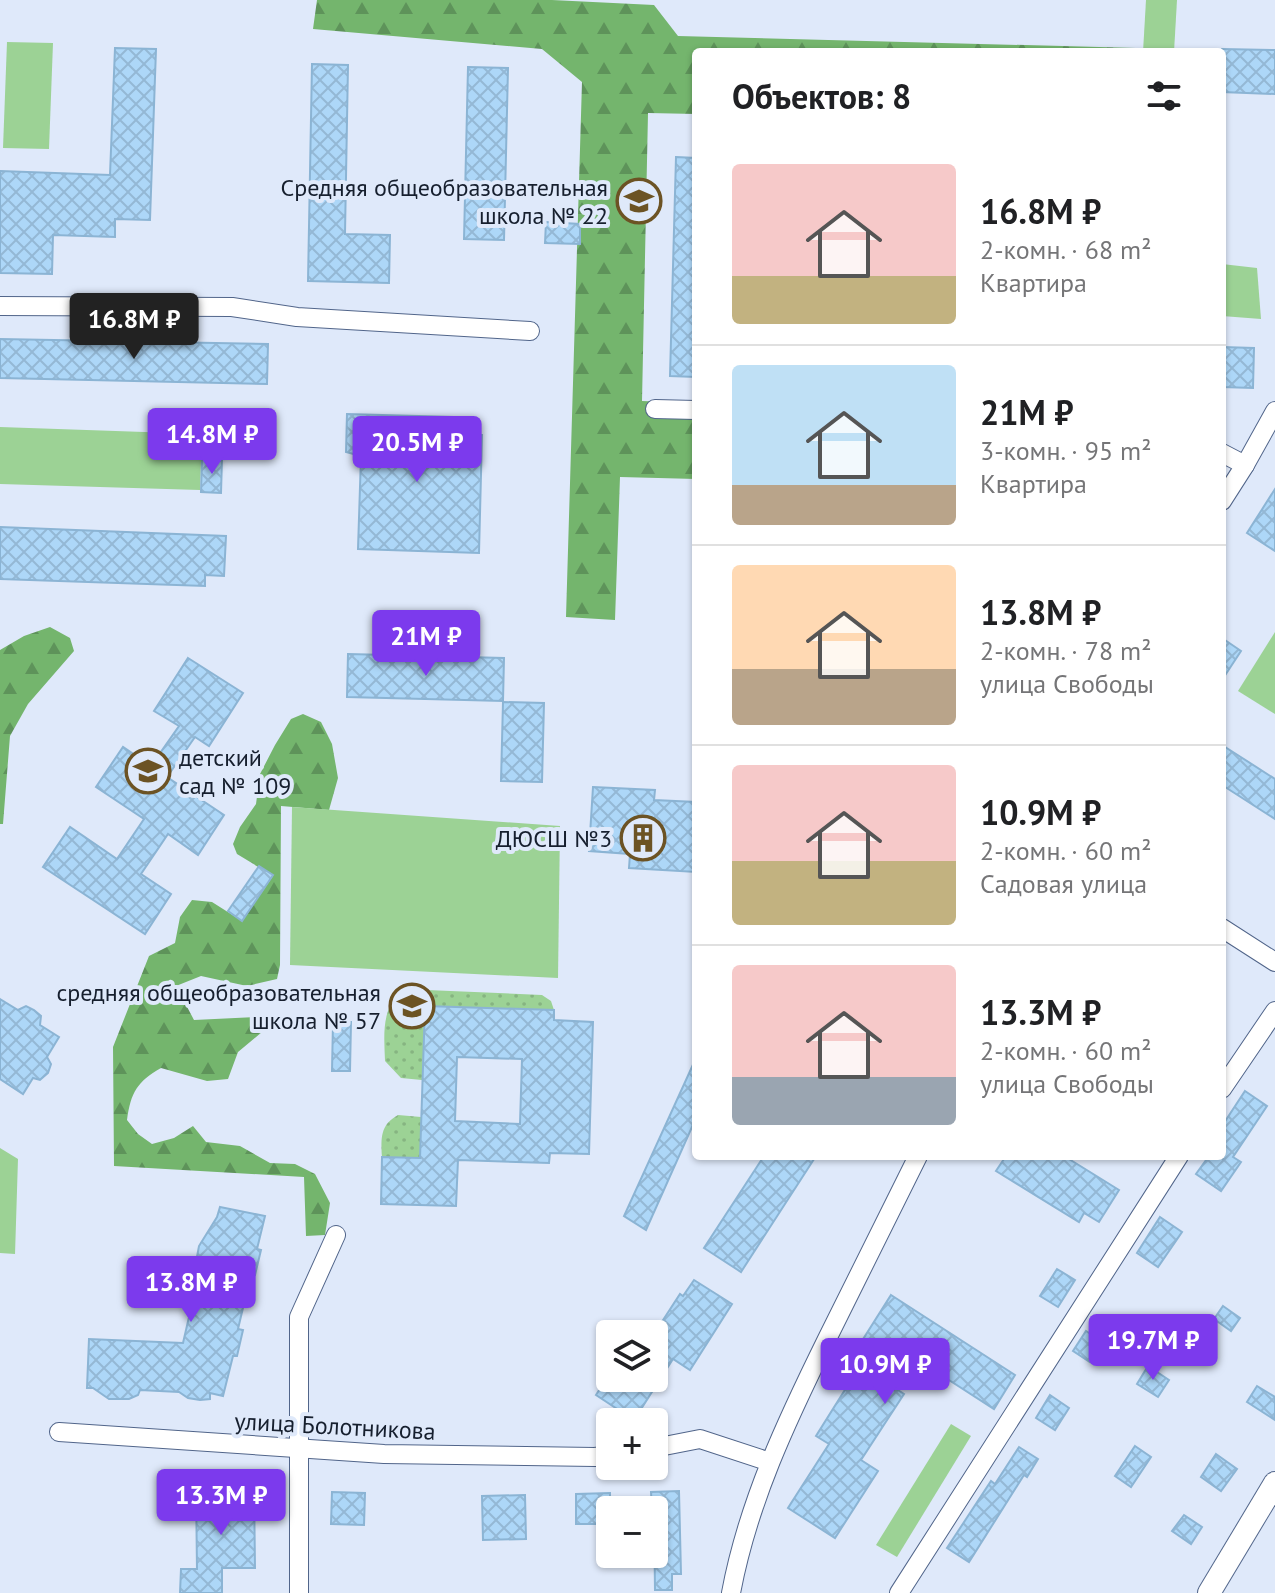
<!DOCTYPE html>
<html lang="ru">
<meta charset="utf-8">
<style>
body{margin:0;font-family:"PT Sans",sans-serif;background:#f2f2f2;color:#202124;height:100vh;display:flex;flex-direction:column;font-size:30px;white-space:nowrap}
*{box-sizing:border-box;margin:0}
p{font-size:26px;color:#757577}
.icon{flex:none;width:44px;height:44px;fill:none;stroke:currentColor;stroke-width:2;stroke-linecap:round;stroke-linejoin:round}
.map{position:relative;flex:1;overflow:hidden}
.details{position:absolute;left:692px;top:48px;width:534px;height:1112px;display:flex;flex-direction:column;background:#fff;border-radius:8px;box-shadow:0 2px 6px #0004}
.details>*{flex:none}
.fabs{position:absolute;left:596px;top:1320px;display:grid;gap:16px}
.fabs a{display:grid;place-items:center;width:72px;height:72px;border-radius:8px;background:#fff;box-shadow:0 2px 6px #0004;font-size:40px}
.price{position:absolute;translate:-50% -68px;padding:0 18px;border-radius:8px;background:#7c3aed;color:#fff;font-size:26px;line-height:52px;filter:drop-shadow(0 2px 4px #0008)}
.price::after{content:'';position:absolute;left:50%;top:48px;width:24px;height:18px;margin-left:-12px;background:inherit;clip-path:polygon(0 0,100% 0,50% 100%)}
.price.active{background:#222;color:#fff}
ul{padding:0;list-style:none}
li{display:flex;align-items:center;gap:24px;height:200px;padding:0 40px}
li+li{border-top:2px solid #e0e0e0}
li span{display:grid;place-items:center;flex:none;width:224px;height:160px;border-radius:8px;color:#555}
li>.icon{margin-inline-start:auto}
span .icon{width:96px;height:96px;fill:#fffc;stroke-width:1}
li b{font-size:34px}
h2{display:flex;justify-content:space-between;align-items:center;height:96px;padding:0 40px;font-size:34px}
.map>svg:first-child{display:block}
.grass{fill:url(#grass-dots)}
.forest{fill:url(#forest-firs)}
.park{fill:#9cd295}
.building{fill:url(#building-cross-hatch);stroke:#8bb4d4;stroke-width:2;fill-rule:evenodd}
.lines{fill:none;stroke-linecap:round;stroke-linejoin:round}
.minor-casing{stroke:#51658a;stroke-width:20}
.tertiary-casing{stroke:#51658a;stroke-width:24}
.minor{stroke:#fff;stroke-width:18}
.tertiary{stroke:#fff;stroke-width:22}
.labels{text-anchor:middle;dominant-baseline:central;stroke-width:8;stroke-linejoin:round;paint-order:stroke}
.poi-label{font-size:24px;fill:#161f2e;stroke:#dfe9fa;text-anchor:end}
.street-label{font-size:24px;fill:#161f2e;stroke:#dfe9fa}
</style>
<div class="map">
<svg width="1275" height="1593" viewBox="0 0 1275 1593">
<defs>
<pattern id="grass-dots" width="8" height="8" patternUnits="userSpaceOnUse" patternTransform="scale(2)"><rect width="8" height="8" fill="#9cd295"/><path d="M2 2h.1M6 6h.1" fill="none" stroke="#86b481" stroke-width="1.8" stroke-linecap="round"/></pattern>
<pattern id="forest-firs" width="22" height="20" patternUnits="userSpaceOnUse" patternTransform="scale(2)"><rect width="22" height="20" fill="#74b56d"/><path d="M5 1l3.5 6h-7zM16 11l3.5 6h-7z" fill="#5e935a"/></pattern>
<pattern id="building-cross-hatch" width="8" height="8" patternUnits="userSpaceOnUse" patternTransform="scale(2)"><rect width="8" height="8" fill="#add7f8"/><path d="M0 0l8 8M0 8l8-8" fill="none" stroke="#94b8d5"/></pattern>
</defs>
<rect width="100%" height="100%" fill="#dfe9fa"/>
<g class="grass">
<path d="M403,989L542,995L551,1001L554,1010L425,1007L422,1080L401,1078L385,1061C384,1034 381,1008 403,989Z"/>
<path d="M398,1115L421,1117L420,1158L382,1157C381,1138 380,1125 398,1115Z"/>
</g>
<g class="forest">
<polygon points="317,0 552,0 654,5 678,36 1136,48 1136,52 696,52 696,114 648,113 642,401 696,403 696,479 620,477 615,620 566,617 582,82 542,49 313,29"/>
<polygon points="50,627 70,638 74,651 28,704 10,736 3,824 0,824 0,650 24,636"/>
<path d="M303,714L321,722L332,744L338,778L329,810L281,806L280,965L277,979L247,986L201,976L176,986L194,1020L258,1017L262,1032L238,1052L228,1079L207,1081L161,1068C137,1082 131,1092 127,1120L138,1134L152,1144L174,1138L193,1126L206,1142L240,1146L270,1163L295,1164L315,1174L330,1203L325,1235L306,1236L304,1177L114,1166L113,1047L149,956L175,943L180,917L192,900L212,902L242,921L273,876L237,854L233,844L240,827L256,804L260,774L275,745L291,719Z"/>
</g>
<g class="park">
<polygon points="1146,0 1177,0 1174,52 1143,52"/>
<polygon points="7,42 53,43 49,149 3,148"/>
<polygon points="1222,264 1257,268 1261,319 1222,316"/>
<polygon points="0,427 202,434 200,490 0,484"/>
<polygon points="1275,632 1275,714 1238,691"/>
<polygon points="292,807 560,826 558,978 290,965"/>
<polygon points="0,1148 18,1159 15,1254 0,1253"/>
<polygon points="951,1424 971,1436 897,1557 876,1545"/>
</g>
<g class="building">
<polygon points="115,48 156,49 150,220 115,219 115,237 53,235 52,274 0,273 0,171 110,175"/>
<polygon points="1222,49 1275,50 1275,94 1222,92"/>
<polygon points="312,64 348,65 345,234 390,235 389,283 308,281"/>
<polygon points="468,67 508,68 504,240 464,239"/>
<polygon points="676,157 696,158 696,377 670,376"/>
<polygon points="546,222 580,224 580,244 545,243"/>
<polygon points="0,339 268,344 267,384 0,378"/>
<polygon points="1222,347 1254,348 1253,388 1222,387"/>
<polygon points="347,414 453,417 453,434 482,435 479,553 358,549 361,456 346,452"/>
<polygon points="202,459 222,459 221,493 201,492"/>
<polygon points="1275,489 1275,551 1247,533"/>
<polygon points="0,527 226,536 224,576 205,575 205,586 0,579"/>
<polygon points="1222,638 1241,651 1222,680"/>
<polygon points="348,654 504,658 503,701 347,697"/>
<polygon points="188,658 243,693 209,746 195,737 167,777 224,815 198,855 168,834 141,874 171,894 145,934 43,867 70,827 117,859 144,819 96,787 123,747 151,766 179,726 154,711"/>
<polygon points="503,702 544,703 542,782 501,781"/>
<polygon points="1222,745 1275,779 1275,819 1222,785"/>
<polygon points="593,787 655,790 654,800 696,802 696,872 629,868 630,854 589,851"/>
<polygon points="259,866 273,875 242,921 228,911"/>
<polygon points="0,999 18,1010 26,1006 34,1010 41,1016 40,1025 59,1037 47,1057 51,1064 48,1073 40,1080 33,1078 23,1094 0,1079"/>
<path d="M425,1006L554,1010V1020L593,1022L589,1154L550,1153L549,1163L458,1160L456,1206L381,1204L382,1157L420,1158ZM457,1057L522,1059L520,1124L455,1121Z"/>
<polygon points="333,1022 351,1022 350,1071 332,1071"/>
<polygon points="696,1058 696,1118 646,1230 624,1216"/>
<polygon points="1245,1091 1267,1106 1233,1157 1241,1162 1221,1191 1196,1174 1209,1156 1222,1156 1222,1126"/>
<polygon points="764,1156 816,1156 741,1272 704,1248"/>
<polygon points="1006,1156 1064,1156 1119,1190 1099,1222 1084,1213 1079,1222 996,1171"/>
<polygon points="220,1207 265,1216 257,1249 261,1250 255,1275 251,1274 238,1329 243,1330 237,1356 233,1356 223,1396 210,1393 210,1399 200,1400 188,1398 179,1392 140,1390 138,1395 129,1399 109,1399 93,1388 87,1388 89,1339 183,1343 189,1317 185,1307 185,1296 196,1297 201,1275 196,1262 199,1246 217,1217"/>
<polygon points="1160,1217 1182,1232 1158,1267 1137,1253"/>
<polygon points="1057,1269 1075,1280 1058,1307 1040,1296"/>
<polygon points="694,1280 732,1304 690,1370 673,1359 634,1420 596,1395 607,1378 654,1378 654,1334 680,1294 683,1296"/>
<polygon points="891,1295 1015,1375 994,1409 904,1351 884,1381 904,1394 861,1460 878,1471 835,1538 788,1508 829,1444 816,1436 858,1369 848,1363"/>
<polygon points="1223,1306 1240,1318 1231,1331 1214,1319"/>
<polygon points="1086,1331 1103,1342 1090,1362 1073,1351"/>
<polygon points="1148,1366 1169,1380 1158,1397 1137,1384"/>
<polygon points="1257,1386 1275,1397 1275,1420 1247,1402"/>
<polygon points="1050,1395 1069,1408 1055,1430 1036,1418"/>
<polygon points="1135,1446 1151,1457 1131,1487 1115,1476"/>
<polygon points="1019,1447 1038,1459 1027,1477 1024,1475 969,1562 947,1548 991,1481 995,1484"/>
<polygon points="1216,1454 1237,1469 1221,1491 1201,1477"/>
<polygon points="254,1487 255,1568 222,1568 222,1593 180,1593 181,1569 197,1569 196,1488"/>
<polygon points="679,1491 681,1574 672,1574 672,1590 655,1590 654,1510 652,1510 651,1492"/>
<polygon points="332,1492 365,1493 364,1525 331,1524"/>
<polygon points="610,1493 610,1524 576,1524 576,1494"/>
<polygon points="525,1495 526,1539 483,1540 482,1496"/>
<polygon points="1184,1515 1202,1527 1191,1544 1172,1531"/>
</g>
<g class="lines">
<g class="minor-casing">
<g id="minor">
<polyline points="0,306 232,307 297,317 530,331"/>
<polyline points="655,409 696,410"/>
<polyline points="1222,453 1245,465"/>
<polyline points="1222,501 1245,465 1275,411"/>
<polyline points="1222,928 1275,962"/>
<polyline points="1222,1089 1275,1011"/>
<polyline points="59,1432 384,1454 595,1457 610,1455"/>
<polyline points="654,1448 700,1439 770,1462"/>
<polyline points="299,1593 299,1317 336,1235"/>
<path d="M731,1593C748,1502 787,1420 828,1337C858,1276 888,1216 918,1156"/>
<polyline points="899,1593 1179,1156"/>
</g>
</g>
<g class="tertiary-casing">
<polyline id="tertiary" points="1209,1593 1275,1483"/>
</g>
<use href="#minor" class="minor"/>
<use href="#tertiary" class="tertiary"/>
</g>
<defs>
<g id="school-ring" transform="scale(2.3)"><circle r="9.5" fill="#dfe9fa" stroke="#6c5324" stroke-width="1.5"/><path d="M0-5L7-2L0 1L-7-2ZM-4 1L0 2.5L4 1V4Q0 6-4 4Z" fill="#6c5324"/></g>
<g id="building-ring" transform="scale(2.3)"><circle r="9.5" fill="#dfe9fa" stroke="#6c5324" stroke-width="1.5"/><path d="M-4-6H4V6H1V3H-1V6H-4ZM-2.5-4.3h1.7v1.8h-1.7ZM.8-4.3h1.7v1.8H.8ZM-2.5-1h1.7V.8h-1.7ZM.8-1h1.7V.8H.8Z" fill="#6c5324"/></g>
</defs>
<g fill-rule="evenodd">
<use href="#school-ring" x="639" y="201"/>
<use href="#school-ring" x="148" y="771"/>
<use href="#building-ring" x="643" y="838"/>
<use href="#school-ring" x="412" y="1006"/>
</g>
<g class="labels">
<g class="poi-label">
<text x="608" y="187">Средняя общеобразовательная<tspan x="608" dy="28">школа № 22</tspan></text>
<text x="179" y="757" text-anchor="start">детский<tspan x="179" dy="28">сад № 109</tspan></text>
<text x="612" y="838">ДЮСШ №3</text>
<text x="381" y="992">средняя общеобразовательная<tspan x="381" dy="28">школа № 57</tspan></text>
</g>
<g class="street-label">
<text transform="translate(335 1426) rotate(3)">улица Болотникова</text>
</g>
</g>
</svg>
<div class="fabs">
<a><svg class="icon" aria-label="layers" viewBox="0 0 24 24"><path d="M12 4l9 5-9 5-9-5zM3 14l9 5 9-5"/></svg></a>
<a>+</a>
<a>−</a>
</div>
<b class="price active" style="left:134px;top:361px">16.8M ₽</b>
<b class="price" style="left:212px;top:476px">14.8M ₽</b>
<b class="price" style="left:417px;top:484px">20.5M ₽</b>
<b class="price" style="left:426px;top:678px">21M ₽</b>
<b class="price" style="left:191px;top:1324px">13.8M ₽</b>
<b class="price" style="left:1153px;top:1382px">19.7M ₽</b>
<b class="price" style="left:885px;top:1406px">10.9M ₽</b>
<b class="price" style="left:221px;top:1537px">13.3M ₽</b>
<section class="details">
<h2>Объектов: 8<svg class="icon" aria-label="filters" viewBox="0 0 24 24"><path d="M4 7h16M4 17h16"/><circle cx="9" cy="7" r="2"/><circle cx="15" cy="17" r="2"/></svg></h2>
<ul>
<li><span style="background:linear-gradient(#f6c9c9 70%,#c2b280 0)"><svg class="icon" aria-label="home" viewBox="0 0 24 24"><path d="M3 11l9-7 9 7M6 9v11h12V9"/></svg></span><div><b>16.8M ₽</b><p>2-комн. · 68 m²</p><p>Квартира</p></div></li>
<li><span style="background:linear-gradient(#bfe0f5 75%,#b9a48a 0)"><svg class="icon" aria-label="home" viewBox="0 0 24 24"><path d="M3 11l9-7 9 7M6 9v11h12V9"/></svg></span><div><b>21M ₽</b><p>3-комн. · 95 m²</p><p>Квартира</p></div></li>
<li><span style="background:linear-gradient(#ffd9b3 65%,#b9a48a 0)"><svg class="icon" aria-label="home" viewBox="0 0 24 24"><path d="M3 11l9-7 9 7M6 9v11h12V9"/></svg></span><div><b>13.8M ₽</b><p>2-комн. · 78 m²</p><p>улица Свободы</p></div></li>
<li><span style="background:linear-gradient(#f6c9c9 60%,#c2b280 0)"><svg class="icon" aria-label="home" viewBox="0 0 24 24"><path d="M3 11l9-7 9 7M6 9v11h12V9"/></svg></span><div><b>10.9M ₽</b><p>2-комн. · 60 m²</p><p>Садовая улица</p></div></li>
<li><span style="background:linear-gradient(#f6c9c9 70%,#9aa5b1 0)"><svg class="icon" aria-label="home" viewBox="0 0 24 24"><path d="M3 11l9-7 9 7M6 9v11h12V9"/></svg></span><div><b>13.3M ₽</b><p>2-комн. · 60 m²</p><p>улица Свободы</p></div></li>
</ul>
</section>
</div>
